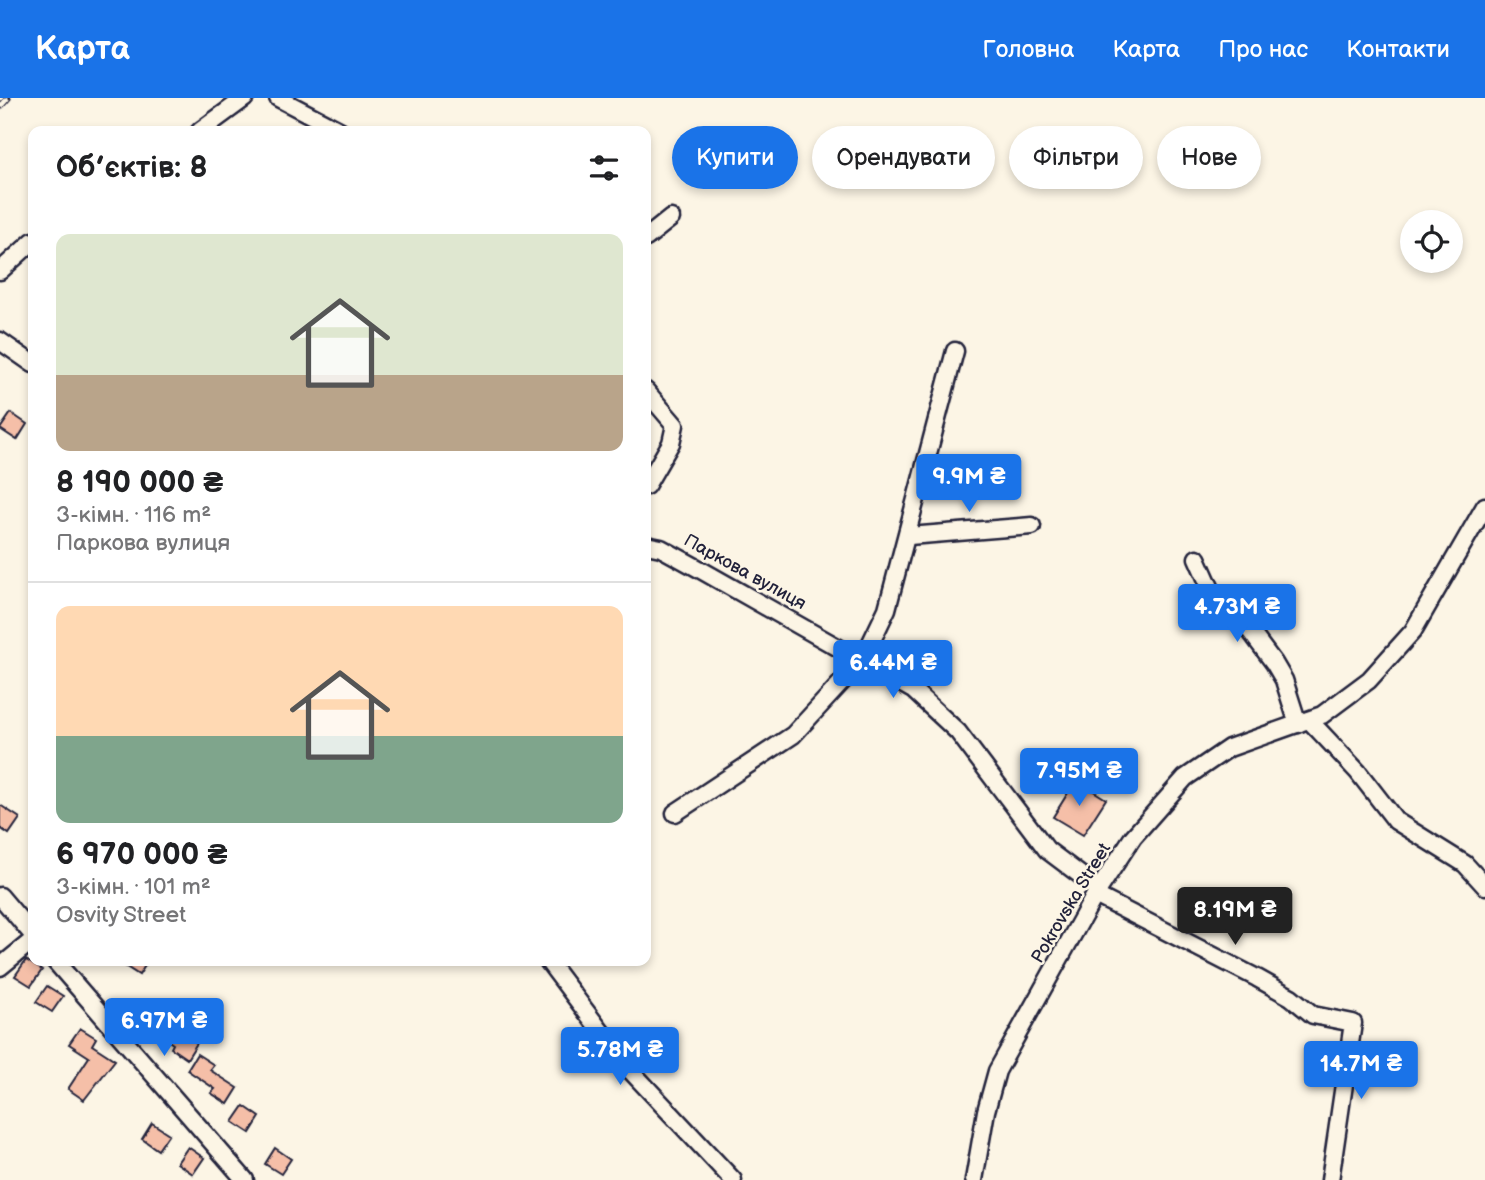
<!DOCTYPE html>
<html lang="uk">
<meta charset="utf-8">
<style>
body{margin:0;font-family:"Balsamiq Sans",sans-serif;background:#f6f6f6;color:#202124;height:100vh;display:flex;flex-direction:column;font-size:26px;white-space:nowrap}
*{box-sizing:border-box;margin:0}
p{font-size:23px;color:#757577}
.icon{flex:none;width:38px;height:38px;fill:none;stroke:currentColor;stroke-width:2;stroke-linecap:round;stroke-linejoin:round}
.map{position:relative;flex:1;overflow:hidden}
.side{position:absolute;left:28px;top:28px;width:623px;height:840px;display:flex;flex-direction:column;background:#fff;border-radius:14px;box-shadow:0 4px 10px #0003}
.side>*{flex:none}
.top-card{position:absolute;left:672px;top:28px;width:665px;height:63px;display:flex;gap:14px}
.tools{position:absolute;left:1400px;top:112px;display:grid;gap:14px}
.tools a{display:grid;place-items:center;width:63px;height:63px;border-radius:50%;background:#fff;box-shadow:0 4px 10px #0003;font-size:35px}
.price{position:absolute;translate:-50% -60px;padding:0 16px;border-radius:7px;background:#1a73e8;color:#fff;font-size:23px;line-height:46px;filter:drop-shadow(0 2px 4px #0008)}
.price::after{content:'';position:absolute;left:50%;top:42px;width:21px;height:16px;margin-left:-10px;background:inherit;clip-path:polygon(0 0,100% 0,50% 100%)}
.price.active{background:#222;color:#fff}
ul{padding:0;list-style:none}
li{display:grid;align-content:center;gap:14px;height:371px;padding:0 28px}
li+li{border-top:2px solid #e0e0e0}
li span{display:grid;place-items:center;height:217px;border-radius:14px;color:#555}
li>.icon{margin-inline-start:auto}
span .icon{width:126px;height:126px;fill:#fffc;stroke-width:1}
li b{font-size:30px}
h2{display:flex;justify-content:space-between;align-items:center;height:84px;padding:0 28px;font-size:30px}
.pill{padding:0 24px;border-radius:32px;background:#fff;box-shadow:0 4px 10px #0003;font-size:24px;line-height:63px}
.pill.active{background:#1a73e8;color:#fff}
header{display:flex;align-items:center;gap:42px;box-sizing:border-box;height:98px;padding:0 35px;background:#1a73e8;color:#fff}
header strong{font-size:33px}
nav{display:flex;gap:38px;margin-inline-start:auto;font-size:24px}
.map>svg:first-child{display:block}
.building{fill:#f5bfa8;stroke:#22223b;stroke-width:2}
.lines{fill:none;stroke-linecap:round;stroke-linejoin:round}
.minor-casing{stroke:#22223b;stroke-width:21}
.minor{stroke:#fcf5e5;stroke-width:16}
.rail-casing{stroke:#22223b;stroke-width:7}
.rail{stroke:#fcf5e5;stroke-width:4.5;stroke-dasharray:13;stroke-linecap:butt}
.labels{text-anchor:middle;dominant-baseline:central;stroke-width:5;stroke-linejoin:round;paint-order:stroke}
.street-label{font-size:18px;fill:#22223b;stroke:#fcf5e5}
</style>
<header>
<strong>Карта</strong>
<nav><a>Головна</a><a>Карта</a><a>Про нас</a><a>Контакти</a></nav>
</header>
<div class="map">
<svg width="1485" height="1082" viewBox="0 0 1485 1082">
<rect width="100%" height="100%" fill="#fcf5e5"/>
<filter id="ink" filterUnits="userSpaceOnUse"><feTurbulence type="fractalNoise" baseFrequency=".0143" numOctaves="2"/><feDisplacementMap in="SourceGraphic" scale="14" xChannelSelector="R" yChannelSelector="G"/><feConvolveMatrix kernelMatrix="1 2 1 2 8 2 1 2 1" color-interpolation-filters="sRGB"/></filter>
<g filter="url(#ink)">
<g class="building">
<polygon points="11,315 27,326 17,342 0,331"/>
<polygon points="1076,682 1106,701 1083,737 1053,719"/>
<polygon points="0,707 20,720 9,736 0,730"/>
<polygon points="26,862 42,872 31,888 15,878"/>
<polygon points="117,863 148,863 139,877"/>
<polygon points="47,888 63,898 52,914 36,904"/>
<polygon points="155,911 171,921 169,925 197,945 187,961 171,950 173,946 145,927"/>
<polygon points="80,930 96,940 92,947 115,962 84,1002 68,991 89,959 69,946"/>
<polygon points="197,956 214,967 210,972 238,990 228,1006 211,995 215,991 187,972"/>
<polygon points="244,1008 260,1019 250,1035 233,1024"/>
<polygon points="152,1025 169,1036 158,1052 142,1041"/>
<polygon points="188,1049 204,1060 193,1076 177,1065"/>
<polygon points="275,1050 291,1061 281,1076 265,1066"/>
</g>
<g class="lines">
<g class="minor-casing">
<g id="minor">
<polyline points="278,0 341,33"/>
<polyline points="200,33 245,0"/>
<polyline points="646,140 671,120"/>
<polyline points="0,173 33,143"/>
<polyline points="0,243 33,266"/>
<polyline points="646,293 675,327 671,345 646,388"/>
<polyline points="909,438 1032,428"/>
<polyline points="646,447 661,450 701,472 913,592 958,634 1047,752 1099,791"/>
<polyline points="1197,460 1215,500 1248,530 1274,565 1284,582 1298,626"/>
<polyline points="1309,622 1358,674 1396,723 1465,766 1485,788"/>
<polyline points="675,715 793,637 863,561 887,511 955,253"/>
<polyline points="1095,797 1257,880 1291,899 1313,917 1353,925 1330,1082"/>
<polyline points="0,798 33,837"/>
<polyline points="55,863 245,1082"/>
<polyline points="548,863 630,972 733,1082"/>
<polyline points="0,869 33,842"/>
<polyline points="974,1082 986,1013 997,973 1095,797 1133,739 1185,680 1229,650 1322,617 1369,582 1413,533 1485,408"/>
</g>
</g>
<use href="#minor" class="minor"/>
<g class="rail-casing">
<polyline id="rail" points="0,9 8,0"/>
</g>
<use href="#rail" class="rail"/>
</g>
</g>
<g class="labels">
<g class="street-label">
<text transform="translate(745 474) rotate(29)">Паркова вулиця</text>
<text transform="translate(1071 805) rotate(-59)">Pokrovska Street</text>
</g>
</g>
</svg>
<div class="tools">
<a><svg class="icon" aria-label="locate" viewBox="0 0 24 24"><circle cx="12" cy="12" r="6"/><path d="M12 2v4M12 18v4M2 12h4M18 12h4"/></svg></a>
</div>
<b class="price" style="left:969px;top:416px">9.9M ₴</b>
<b class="price" style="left:1237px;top:546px">4.73M ₴</b>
<b class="price" style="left:893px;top:602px">6.44M ₴</b>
<b class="price" style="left:1079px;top:710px">7.95M ₴</b>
<b class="price active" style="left:1235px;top:849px">8.19M ₴</b>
<b class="price" style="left:164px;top:960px">6.97M ₴</b>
<b class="price" style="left:620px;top:989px">5.78M ₴</b>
<b class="price" style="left:1361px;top:1003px">14.7M ₴</b>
<div class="top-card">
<a class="pill active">Купити</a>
<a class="pill">Орендувати</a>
<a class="pill">Фільтри</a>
<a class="pill">Нове</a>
</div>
<section class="side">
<h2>Об’єктів: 8<svg class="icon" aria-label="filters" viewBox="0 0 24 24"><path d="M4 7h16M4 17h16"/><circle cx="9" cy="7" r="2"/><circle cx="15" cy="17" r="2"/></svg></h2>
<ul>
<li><span style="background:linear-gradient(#dfe7d0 65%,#b9a48a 0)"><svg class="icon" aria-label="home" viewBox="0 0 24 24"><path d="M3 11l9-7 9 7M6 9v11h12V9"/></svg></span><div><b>8 190 000 ₴</b><p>3-кімн. · 116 m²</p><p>Паркова вулиця</p></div></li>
<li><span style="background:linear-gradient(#ffd9b3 60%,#7fa58c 0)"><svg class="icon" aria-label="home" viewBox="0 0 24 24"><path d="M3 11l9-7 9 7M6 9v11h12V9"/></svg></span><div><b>6 970 000 ₴</b><p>3-кімн. · 101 m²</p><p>Osvity Street</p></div></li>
</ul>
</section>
</div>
